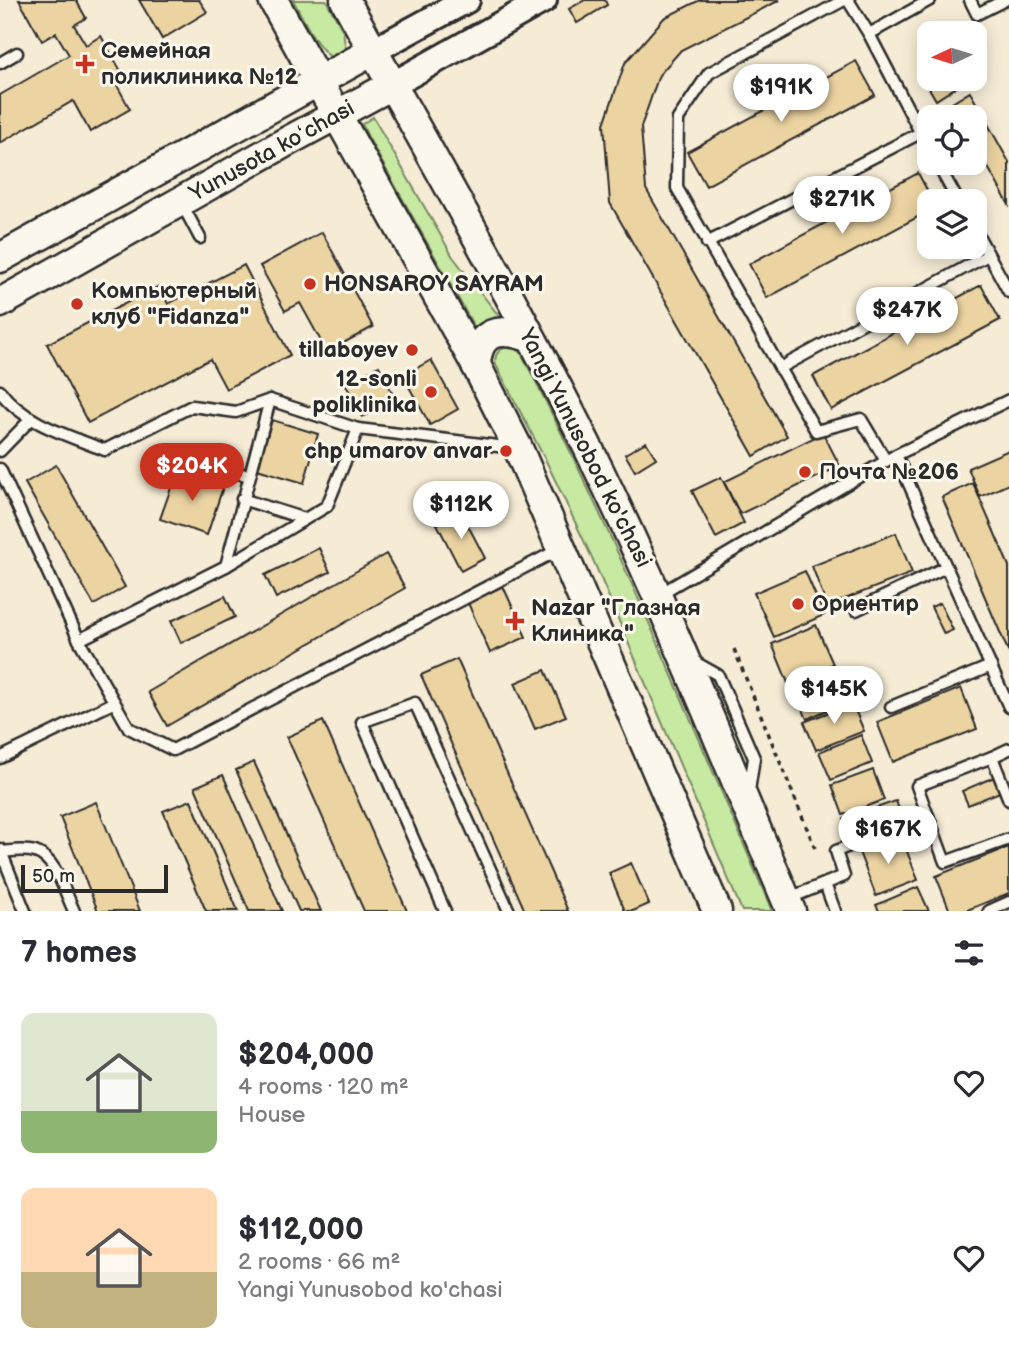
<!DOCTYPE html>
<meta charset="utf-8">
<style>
body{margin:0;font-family:"Balsamiq Sans",sans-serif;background:#f2f2f3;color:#2b2b33;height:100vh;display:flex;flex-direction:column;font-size:26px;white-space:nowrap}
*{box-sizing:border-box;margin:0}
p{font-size:23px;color:#7c7c81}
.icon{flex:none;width:38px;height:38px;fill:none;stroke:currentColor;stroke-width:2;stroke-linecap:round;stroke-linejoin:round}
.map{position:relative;height:911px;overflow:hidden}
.details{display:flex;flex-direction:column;background:#fff;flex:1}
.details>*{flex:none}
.needle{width:46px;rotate:266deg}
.controls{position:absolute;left:917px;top:21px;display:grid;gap:14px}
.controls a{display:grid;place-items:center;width:70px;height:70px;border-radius:14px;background:#fff;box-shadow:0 4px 18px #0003;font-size:35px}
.scale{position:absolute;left:21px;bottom:18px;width:147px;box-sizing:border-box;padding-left:7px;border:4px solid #2b2b2b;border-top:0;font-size:19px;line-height:24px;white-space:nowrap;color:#2b2b2b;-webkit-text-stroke:5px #fbf7ec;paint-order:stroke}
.price{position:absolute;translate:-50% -60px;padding:0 16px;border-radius:24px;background:#fff;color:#222;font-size:23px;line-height:46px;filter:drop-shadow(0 2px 4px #0008)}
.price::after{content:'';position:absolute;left:50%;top:42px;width:21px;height:16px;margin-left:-10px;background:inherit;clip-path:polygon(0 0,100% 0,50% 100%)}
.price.active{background:#c8321e;color:#fff}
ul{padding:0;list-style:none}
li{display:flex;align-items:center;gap:21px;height:175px;padding:0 21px}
li span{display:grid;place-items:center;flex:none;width:196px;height:140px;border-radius:14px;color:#555}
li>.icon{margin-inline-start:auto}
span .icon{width:84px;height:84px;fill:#fffc;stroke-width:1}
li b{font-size:30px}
h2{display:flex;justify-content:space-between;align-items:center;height:84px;padding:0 21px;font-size:30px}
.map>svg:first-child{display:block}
.green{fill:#c7e9a1;stroke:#798a66;stroke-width:2}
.building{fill:#ecd4a2;stroke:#2b2b2b;stroke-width:2}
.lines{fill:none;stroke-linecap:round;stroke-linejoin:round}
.service-casing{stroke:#2b2b2b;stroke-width:15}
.tertiary-casing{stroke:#2b2b2b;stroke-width:30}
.secondary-casing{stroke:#2b2b2b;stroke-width:33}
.path{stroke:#2b2b2b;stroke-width:3.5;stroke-dasharray:5 5;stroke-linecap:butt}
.service{stroke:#fbf7ec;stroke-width:10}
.tertiary{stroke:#fbf7ec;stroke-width:24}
.secondary{stroke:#fbf7ec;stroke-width:28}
.poi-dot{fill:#c8321e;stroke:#fbf7ec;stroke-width:2.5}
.labels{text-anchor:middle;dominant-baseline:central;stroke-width:6;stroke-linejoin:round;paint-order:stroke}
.poi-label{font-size:23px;font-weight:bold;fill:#2b2b2b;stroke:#fbf7ec;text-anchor:start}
.street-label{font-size:23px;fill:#2b2b2b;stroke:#fbf7ec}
</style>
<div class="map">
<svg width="1009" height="911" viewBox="0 0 1009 911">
<rect width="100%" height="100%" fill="#f6ecd6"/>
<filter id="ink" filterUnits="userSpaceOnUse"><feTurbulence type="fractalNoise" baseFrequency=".0143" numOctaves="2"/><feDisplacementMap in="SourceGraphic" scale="14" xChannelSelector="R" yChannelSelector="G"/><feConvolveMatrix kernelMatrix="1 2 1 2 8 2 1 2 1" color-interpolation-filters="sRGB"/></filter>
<g filter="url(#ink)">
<g class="green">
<path d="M293,0H326L343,31L347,58L339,63C316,50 306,23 293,0Z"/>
<polygon points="373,117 453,257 502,320 477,332 368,137 362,124"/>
<path d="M512,347L520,351C615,533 692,723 772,911H742L594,562L547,463L496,365C493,353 501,347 512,347Z"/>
</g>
<g class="building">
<polygon points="19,0 76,0 86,18 74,25 86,45 101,36 122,73 113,78 130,109 90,132 73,101 0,143 0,95 69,55 56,33 42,41"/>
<polygon points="139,0 199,0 207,12 162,39"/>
<polygon points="585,0 605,0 607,5 577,23 569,9"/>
<polygon points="700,0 780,0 681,50 659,75 641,127 646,189 787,436 754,456 610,203 604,124 625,63 664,18"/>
<polygon points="856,61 875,95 706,186 687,152"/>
<polygon points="932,79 969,79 936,100 926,83"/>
<polygon points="970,92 1009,162 1009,205 975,144 975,117 960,117 952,103"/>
<polygon points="918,173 933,201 929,201 929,211 767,298 749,264"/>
<polygon points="322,232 373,327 327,352 300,303 285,311 260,266"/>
<polygon points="244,265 290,355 226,389 210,359 88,423 47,344 159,286 168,304"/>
<polygon points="981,285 1000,320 831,410 813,376"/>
<polygon points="431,360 458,409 430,425 403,376"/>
<polygon points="379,366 396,400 362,417 345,383"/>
<polygon points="272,420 318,434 304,483 257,469"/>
<polygon points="823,433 840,466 740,514 724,482"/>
<polygon points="646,442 656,458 635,471 625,454"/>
<polygon points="1009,450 1009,484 980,497 968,468"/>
<polygon points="56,465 125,587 94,605 25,483"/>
<polygon points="177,471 223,487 207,535 160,519"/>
<polygon points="721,477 744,523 716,538 692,491"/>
<polygon points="973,483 1009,566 1009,653 942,497"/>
<polygon points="461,512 485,558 461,571 437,524"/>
<polygon points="896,533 912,573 827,606 812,566"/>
<polygon points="319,548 330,572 276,598 265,575"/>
<polygon points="386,554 405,588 167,726 148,692"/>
<polygon points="805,571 824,615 774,637 754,593"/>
<polygon points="503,586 526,637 490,653 468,603"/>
<polygon points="225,596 235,617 181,643 171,621"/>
<polygon points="940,603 953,630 944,634 931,607"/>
<polygon points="816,625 833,664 788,683 772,644"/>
<polygon points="457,659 568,911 525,911 421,675"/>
<polygon points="545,670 566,716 535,729 515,683"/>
<polygon points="835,680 845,702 807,719 797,696"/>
<polygon points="961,688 977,729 893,762 877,722"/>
<polygon points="852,703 864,731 816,750 804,722"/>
<polygon points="323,721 407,911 364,911 287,737"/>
<polygon points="861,735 872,763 831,780 819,752"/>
<polygon points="254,762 321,911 299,911 236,770"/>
<polygon points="873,770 884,800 843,815 832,785"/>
<polygon points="223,775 282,911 249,911 195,787"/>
<polygon points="994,777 1000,792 968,805 962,791"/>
<polygon points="191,800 238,911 206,911 163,811"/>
<polygon points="896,801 904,823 852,841 844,819"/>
<polygon points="96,802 140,911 98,911 60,817"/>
<polygon points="901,836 918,880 876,896 859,852"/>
<polygon points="1009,847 1009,893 965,911 950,911 936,876"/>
<polygon points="631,863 649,904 633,911 625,911 609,873"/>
<polygon points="918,887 929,911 879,911 876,905"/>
</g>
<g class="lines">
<g class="service-casing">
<g id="service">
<polyline points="844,0 709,73 678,119 677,188 816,431 861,419 886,461"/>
<polyline points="848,0 869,34 929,149"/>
<polyline points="970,0 977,14 1005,0"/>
<polyline points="869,34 930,0"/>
<polyline points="0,63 17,53"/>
<polyline points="937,163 958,201"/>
<polyline points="182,204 200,238"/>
<polyline points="975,230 1009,292"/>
<polyline points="707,243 920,133"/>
<polyline points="780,368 988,255"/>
<path d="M0,391C23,423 69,436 105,450L192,406L236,412L270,400L358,429L514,448"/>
<polyline points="0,451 31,419"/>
<polyline points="896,455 1009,707"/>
<polyline points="180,456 249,476"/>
<polyline points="0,469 79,640 226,566 327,506 358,429"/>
<polyline points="242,499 305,519"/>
<polyline points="226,566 270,400"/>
<polyline points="658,595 896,455 1009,400"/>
<polyline points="856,610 946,567"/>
<polyline points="79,640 129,728 173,750 558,550"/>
<polyline points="693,661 718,675 754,758 749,791"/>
<polyline points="891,707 991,666"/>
<polyline points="992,757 1009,749"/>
<polyline points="0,758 113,703"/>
<polyline points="1009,800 992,757 917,786 945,862 1009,839"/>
<polyline points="0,849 25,911"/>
<path d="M1,852C12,851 24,849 35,852C56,858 65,893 74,911"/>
<polyline points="825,884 835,911"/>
<polyline points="787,899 844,876 836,851 928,816"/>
<polyline points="445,911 362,722 415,703 509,911"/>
<polyline points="989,911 1009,902"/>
</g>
</g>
<g class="tertiary-casing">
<g id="tertiary">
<polyline points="373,51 467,0"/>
<polyline points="392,85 544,0"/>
</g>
</g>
<g class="secondary-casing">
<g id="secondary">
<polyline points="273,0 476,365 518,448 717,911"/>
<path d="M345,0C431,156 521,310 599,470C669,614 728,764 791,911"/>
<polyline points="0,258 373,51"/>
<polyline points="0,303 286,142 392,85"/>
<path d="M476,365C478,329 501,327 531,338"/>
</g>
</g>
<polyline class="path" points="734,649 815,848"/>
<use href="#service" class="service"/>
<use href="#tertiary" class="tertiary"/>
<use href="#secondary" class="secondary"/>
</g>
</g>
<g class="poi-dot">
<path d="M81.5 53.5h7v7h7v7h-7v7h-7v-7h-7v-7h7z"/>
<circle cx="310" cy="284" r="7"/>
<circle cx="77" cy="304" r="7"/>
<circle cx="412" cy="350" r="7"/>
<circle cx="431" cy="392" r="7"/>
<circle cx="506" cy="451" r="7"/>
<circle cx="805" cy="472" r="7"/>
<circle cx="798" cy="604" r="7"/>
<path d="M511.5 610.5h7v7h7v7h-7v7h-7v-7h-7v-7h7z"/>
</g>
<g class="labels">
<g class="poi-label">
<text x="101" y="51">Семейная<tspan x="101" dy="26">поликлиника №12</tspan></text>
<text x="324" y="284">HONSAROY SAYRAM</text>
<text x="91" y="291">Компьютерный<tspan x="91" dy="26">клуб "Fidanza"</tspan></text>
<text x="398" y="350" text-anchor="end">tillaboyev</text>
<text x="417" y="379" text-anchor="end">12-sonli<tspan x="417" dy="26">poliklinika</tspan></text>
<text x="492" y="451" text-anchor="end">chp umarov anvar</text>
<text x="819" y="472">Почта №206</text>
<text x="812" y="604">Ориентир</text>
<text x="531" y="608">Nazar "Глазная<tspan x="531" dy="26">Клиника"</tspan></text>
</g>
<g class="street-label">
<text transform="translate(272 151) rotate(-29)">Yunusota koʻchasi</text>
<text transform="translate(585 448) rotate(63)">Yangi Yunusobod ko'chasi</text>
</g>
</g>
</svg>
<div class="controls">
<a><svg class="needle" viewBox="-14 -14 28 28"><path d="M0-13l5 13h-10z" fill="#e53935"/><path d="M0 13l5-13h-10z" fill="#7c7c81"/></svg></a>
<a><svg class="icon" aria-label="locate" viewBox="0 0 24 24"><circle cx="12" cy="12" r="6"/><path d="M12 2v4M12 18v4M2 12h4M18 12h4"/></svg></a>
<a><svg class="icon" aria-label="layers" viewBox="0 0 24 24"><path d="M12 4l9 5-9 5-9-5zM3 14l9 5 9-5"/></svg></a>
</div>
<div class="scale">50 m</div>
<b class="price" style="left:781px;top:124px">$191K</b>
<b class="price" style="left:842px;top:236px">$271K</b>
<b class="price" style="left:907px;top:347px">$247K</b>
<b class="price active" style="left:192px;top:503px">$204K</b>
<b class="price" style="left:461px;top:541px">$112K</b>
<b class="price" style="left:834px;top:726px">$145K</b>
<b class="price" style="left:888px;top:866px">$167K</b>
</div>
<section class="details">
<h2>7 homes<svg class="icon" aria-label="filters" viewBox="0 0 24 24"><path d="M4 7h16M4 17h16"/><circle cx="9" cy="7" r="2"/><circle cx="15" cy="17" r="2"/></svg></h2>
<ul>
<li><span style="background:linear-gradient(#dfe7d0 70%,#8fb573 0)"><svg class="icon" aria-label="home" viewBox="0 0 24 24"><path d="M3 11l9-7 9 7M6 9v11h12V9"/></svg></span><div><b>$204,000</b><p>4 rooms · 120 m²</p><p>House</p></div><svg class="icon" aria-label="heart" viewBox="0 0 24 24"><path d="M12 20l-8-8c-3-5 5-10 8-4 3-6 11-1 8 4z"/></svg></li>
<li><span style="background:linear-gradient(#ffd9b3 60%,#c2b280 0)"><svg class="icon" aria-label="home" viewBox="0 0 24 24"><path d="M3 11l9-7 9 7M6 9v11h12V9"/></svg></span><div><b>$112,000</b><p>2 rooms · 66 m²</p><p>Yangi Yunusobod ko'chasi</p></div><svg class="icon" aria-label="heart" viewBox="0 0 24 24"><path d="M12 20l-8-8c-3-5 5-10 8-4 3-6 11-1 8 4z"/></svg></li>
</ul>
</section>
